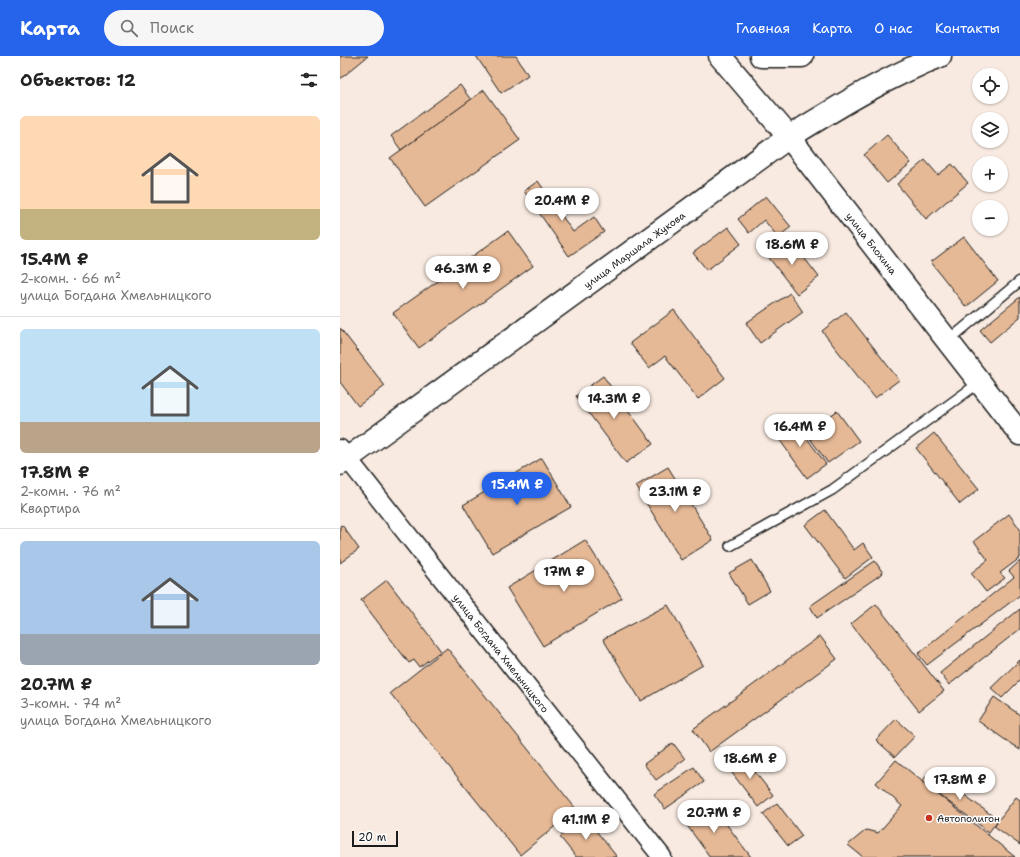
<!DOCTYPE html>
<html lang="ru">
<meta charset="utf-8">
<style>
body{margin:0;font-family:"Shantell Sans",sans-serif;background:#f6f6f6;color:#222;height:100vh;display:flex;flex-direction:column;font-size:15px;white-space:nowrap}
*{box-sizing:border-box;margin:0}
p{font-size:13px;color:#767676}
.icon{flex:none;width:22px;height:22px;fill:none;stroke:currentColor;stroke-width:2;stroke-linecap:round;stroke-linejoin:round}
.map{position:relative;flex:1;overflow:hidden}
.panel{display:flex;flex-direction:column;background:#fff;width:340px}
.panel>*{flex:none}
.controls{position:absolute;left:632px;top:12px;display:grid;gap:8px}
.controls a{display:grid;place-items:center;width:36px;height:36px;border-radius:50%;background:#fff;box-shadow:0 1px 3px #0004;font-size:20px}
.scale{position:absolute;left:12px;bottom:10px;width:46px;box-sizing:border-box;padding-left:4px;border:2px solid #1c1c1c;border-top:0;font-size:11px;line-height:14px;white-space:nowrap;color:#1c1c1c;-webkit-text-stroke:3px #fff;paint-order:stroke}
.price{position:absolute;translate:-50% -34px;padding:0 9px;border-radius:14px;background:#fff;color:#222;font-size:13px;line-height:26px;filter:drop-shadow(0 1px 2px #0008)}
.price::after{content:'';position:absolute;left:50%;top:24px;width:12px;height:9px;margin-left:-6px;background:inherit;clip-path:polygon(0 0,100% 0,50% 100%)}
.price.active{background:#2563eb;color:#fff}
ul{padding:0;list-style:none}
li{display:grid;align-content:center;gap:8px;height:212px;padding:0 20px}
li+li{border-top:1px solid #e0e0e0}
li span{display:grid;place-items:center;height:124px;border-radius:6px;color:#555}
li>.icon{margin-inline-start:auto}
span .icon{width:72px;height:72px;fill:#fffc;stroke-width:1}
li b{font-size:17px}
h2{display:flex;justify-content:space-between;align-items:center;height:48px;padding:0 20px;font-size:17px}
header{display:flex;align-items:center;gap:24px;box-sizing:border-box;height:56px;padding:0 20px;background:#2563eb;color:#fff}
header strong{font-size:19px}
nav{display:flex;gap:22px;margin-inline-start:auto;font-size:14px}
.search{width:280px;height:36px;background:#f6f6f6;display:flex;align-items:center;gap:10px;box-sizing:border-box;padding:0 14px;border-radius:22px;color:#767676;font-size:15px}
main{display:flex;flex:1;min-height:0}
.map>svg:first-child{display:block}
.building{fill:#e6b996;stroke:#1c1c1c}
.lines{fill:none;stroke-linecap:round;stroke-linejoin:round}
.service-casing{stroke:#1c1c1c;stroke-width:12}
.minor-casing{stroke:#1c1c1c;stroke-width:21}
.tertiary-casing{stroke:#1c1c1c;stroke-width:25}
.secondary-casing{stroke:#1c1c1c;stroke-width:25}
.service{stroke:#fff;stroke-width:9}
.minor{stroke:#fff;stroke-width:18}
.tertiary{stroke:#fff;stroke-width:22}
.secondary{stroke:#fff;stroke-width:22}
.poi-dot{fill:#c8321e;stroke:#fff;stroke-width:1.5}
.labels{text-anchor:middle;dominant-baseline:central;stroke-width:3;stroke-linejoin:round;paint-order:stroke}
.street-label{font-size:10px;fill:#1c1c1c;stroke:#fff}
.poi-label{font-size:10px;fill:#1c1c1c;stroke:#fff;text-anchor:start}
</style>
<header>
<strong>Карта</strong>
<div class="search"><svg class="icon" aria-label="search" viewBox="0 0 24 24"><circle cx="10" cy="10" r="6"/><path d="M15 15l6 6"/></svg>Поиск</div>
<nav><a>Главная</a><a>Карта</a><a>О нас</a><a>Контакты</a></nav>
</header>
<main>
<section class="panel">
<h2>Объектов: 12<svg class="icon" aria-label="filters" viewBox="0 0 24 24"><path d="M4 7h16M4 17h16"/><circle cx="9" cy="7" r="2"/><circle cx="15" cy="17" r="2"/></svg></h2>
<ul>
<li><span style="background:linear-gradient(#ffd9b3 75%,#c2b280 0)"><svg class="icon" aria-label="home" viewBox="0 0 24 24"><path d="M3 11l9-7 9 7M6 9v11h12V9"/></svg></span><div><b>15.4M ₽</b><p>2-комн. · 66 m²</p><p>улица Богдана Хмельницкого</p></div></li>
<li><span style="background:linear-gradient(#bfe0f5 75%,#b9a48a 0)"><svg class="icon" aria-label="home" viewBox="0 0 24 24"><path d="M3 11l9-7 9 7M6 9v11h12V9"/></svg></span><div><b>17.8M ₽</b><p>2-комн. · 76 m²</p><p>Квартира</p></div></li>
<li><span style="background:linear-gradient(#a9c7e8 75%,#9aa5b1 0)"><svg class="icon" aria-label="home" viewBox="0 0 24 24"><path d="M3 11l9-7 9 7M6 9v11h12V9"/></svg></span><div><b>20.7M ₽</b><p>3-комн. · 74 m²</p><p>улица Богдана Хмельницкого</p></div></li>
</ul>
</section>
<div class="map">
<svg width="680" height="801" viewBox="0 0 680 801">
<rect width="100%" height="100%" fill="#f8eae0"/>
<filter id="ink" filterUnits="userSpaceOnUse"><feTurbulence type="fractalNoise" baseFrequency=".025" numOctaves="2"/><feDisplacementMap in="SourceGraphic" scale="8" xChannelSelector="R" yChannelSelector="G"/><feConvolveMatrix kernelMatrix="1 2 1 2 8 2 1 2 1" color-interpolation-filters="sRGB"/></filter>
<g filter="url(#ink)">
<g class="building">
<polygon points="0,0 28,0 0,23"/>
<polygon points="136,0 176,0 188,19 161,37"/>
<polygon points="120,29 131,44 61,94 51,80"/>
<polygon points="144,34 180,84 85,151 50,102"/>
<polygon points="547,79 571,107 547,127 524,99"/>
<polygon points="585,104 598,119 612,108 628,127 586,163 557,128"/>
<polygon points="198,125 233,176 254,161 264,176 229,200 184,135"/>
<polygon points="426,140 451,171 438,181 424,164 409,177 398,163"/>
<polygon points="388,171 401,188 367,214 353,197"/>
<polygon points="168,175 193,210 79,292 53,257"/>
<polygon points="448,181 479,221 457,238 426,198"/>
<polygon points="624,181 658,225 626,251 591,206"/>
<polygon points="450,237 463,256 420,287 406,267"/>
<polygon points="680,241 680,261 650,286 640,274"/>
<polygon points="334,254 385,322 358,343 325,300 309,312 290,287"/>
<polygon points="506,256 559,324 535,342 482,275"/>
<polygon points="0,272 45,330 18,350 0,326"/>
<polygon points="263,320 313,388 286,407 236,340"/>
<polygon points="497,355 519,385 488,407 466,377"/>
<polygon points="452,362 486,408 467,422 434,376"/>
<polygon points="594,377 639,433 620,448 576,392"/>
<polygon points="202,402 231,451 152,497 123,449"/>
<polygon points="328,411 373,484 341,504 296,430"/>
<polygon points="485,454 514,494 523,487 533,501 505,522 465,469"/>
<polygon points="669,458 680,473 680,502 660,517 665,522 646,536 631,517 648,504 634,485"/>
<polygon points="2,469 19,493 0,507 0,470"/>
<polygon points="245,484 282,542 203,590 167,532"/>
<polygon points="412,504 430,535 408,548 389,517"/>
<polygon points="535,505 543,517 477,562 470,550"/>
<polygon points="680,505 680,539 587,609 578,598 674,521 669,515"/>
<polygon points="47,524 101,595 79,611 74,604 69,607 21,544"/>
<polygon points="536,548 604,635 579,655 511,568"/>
<polygon points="328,549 363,609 301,645 263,583"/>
<polygon points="680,553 680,573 609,629 600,617"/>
<polygon points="480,580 497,603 369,696 353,673"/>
<polygon points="107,592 236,753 180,799 50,637"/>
<polygon points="680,604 680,624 662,642 651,632"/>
<polygon points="654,641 680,659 680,694 638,665"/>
<polygon points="556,663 575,680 555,701 536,684"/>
<polygon points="333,687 345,703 316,724 304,708"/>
<polygon points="401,698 433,739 418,751 386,709"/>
<polygon points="556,704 675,801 523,801 508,789 526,774 538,777 562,750 536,727"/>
<polygon points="354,711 364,726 325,753 314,738"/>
<polygon points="591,714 658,764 649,776 582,726"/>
<polygon points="676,741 680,744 680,789 654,770"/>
<polygon points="369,745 411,801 370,801 343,764"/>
<polygon points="437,747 462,780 448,790 423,758"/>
<polygon points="245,761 277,801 236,801 220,781"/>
</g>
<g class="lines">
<g class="service-casing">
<g id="service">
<polyline points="608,285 680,225"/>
<polyline points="390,490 492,434 640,326"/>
</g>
</g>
<g class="minor-casing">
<g id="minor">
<path id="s1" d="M0,393L322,801"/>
</g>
</g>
<g class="tertiary-casing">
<g id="tertiary">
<path id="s2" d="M0,408L449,81"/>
</g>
</g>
<g class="secondary-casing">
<g id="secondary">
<path id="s3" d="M380,0L449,81L680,378"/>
<polyline points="421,0 462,0"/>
<path d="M449,81C498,51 546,21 600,0"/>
</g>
</g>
<use href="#service" class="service"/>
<use href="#minor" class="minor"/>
<use href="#tertiary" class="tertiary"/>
<use href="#secondary" class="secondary"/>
</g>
</g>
<circle class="poi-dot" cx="589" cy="762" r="4"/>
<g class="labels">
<g class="street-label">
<text stroke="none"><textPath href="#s3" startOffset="241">улица Блохина</textPath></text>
<text stroke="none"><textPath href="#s2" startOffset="364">улица Маршала Жукова</textPath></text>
<text stroke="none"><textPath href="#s1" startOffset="260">улица Богдана Хмельницкого</textPath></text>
</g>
<g class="poi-label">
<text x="597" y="762">Автополигон</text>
</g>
</g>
</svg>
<div class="controls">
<a><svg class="icon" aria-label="locate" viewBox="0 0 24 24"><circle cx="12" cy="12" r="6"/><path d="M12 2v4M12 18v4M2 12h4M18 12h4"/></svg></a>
<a><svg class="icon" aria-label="layers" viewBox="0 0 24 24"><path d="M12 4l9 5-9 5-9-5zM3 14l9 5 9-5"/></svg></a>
<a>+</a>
<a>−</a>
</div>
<div class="scale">20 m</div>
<b class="price" style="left:222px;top:166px">20.4M ₽</b>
<b class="price" style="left:452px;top:210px">18.6M ₽</b>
<b class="price" style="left:123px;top:234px">46.3M ₽</b>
<b class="price" style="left:274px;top:364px">14.3M ₽</b>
<b class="price" style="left:460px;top:392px">16.4M ₽</b>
<b class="price active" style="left:177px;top:450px">15.4M ₽</b>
<b class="price" style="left:335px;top:457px">23.1M ₽</b>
<b class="price" style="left:224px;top:537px">17M ₽</b>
<b class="price" style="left:410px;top:724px">18.6M ₽</b>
<b class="price" style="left:620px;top:745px">17.8M ₽</b>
<b class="price" style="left:374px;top:778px">20.7M ₽</b>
<b class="price" style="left:246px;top:785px">41.1M ₽</b>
</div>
</main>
